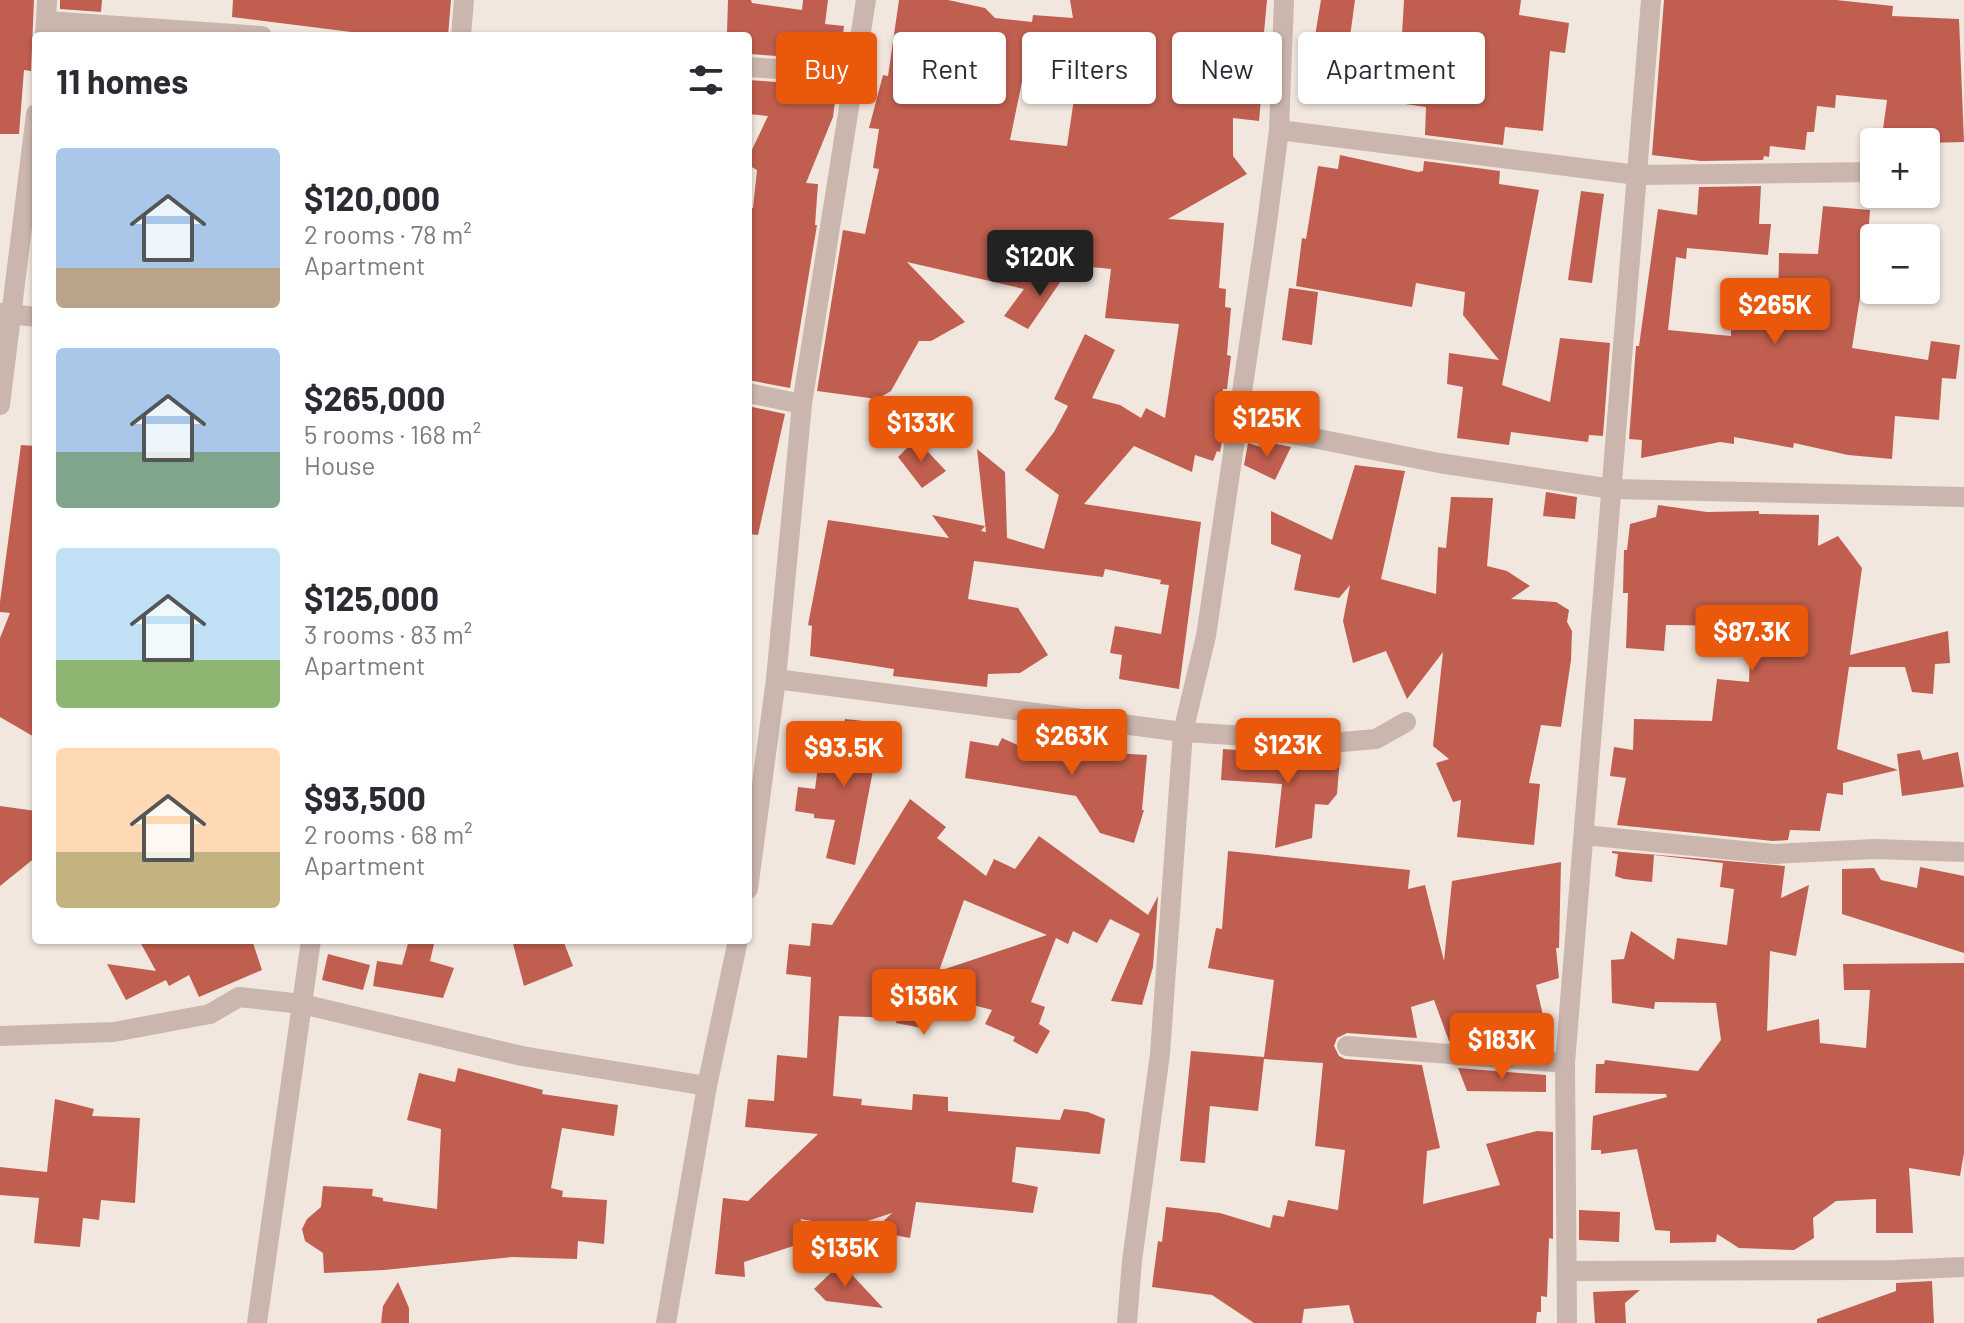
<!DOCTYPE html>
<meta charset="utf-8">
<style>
body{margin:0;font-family:Barlow,sans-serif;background:#f7f7f7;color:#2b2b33;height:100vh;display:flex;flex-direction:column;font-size:30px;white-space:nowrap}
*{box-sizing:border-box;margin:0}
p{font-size:26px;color:#7c7c81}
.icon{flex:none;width:44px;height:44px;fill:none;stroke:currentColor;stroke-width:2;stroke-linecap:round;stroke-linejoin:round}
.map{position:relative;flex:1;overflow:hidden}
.side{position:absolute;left:32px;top:32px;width:720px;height:912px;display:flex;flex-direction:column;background:#fff;border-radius:8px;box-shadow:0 2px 6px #0004}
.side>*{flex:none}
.guide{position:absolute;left:776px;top:32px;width:760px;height:72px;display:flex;gap:16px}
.buttons{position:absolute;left:1860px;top:128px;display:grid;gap:16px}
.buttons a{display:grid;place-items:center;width:80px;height:80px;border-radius:8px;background:#fff;box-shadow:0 2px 6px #0004;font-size:40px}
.price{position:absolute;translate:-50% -68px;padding:0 18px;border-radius:8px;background:#ea580c;color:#fff;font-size:26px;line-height:52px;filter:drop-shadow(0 2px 4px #0008)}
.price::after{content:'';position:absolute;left:50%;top:48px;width:24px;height:18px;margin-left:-12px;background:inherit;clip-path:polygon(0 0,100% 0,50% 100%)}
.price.active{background:#222;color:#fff}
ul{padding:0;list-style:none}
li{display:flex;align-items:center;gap:24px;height:200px;padding:0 24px}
li span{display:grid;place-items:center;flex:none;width:224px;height:160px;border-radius:8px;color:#555}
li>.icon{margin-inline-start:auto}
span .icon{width:96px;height:96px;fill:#fffc;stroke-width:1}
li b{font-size:34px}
h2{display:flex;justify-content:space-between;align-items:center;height:96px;padding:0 24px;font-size:34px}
.pill{padding:0 28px;border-radius:8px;background:#fff;box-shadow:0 2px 6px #0004;font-size:28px;line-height:72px}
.pill.active{background:#ea580c;color:#fff}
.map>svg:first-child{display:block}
.building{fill:#c05f4f;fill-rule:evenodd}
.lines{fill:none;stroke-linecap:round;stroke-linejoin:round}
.minor{stroke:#cab6ac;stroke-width:20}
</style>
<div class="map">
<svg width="1964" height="1323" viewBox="0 0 1964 1323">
<rect width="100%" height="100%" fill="#f2e7df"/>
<g class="building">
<polygon points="0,0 34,0 31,71 24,70 19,134 0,134"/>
<polygon points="60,0 102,0 101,12 60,9"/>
<polygon points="233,0 451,0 448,36 383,36 232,17"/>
<polygon points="728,0 751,0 752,3 802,10 803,0 828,0 825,24 844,26 840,60 748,54 748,33 727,33"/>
<path d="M899,0H948L985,8L995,18L1032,22L1033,15L1073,18L1070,0H1267L1259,87H1262L1259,121L1233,118V156L1247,174L1168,219L1224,223L1219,288L1226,289L1225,307L1231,308L1227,355L1231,356L1227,389H1223L1217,433L1223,435L1220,452L1217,451L1213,461L1195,455L1192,472L1134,446L1084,504L1201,522L1179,689L1119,679L1122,655L1110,653L1115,626L1161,634L1169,585L1160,584L1161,580L1105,569L1103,577L974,561L968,599L1018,608L1048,655L1020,673L988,674L987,687L893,676L894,669L810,656L812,626L808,625L828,520L949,538L932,515L985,526L981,531L986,532L977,449L1005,472L1007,538L1044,549L1059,495L1025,470L1054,432L1068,406L1054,399L1085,334L1115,350L1092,398L1120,405L1141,418L1146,408L1165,418L1179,324L1105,318L1111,269L1072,265L1028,329L1004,316L1024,289L907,262L965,322L931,341H919L891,391L877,399L817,391L843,230L865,234L879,169L873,168L879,129L869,128L883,75L888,76ZM1028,63L1078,72L1067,146L1010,140L1025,67H1027Z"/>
<polygon points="1321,0 1355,0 1346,66 1311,60"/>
<polygon points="1404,0 1521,0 1519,15 1569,23 1565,53 1550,51 1543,131 1505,127 1503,145 1425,135 1426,107 1398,103"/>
<polygon points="1664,0 1836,0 1893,6 1892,16 1959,19 1964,142 1926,143 1926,133 1883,129 1887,100 1836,95 1835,108 1817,106 1814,132 1807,132 1805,150 1770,146 1769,157 1764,156 1763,160 1701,161 1652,155"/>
<polygon points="748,80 837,86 833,117 806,183 818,184 815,225 817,225 790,388 748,380 748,208 753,208 757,170 748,165 748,158 768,116 748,114"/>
<polygon points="1340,155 1418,172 1423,171 1424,161 1500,171 1499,184 1539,190 1502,385 1550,402 1560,338 1610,343 1603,436 1589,435 1588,442 1511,432 1509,445 1457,438 1463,387 1447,384 1449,353 1499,360 1463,315 1465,292 1416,283 1412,307 1296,286 1302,238 1306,239 1318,166 1338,169"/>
<polygon points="1761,186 1759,224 1771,224 1768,255 1687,248 1686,259 1676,257 1668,330 1731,336 1731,298 1778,314 1779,253 1818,254 1823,206 1870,210 1864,291 1861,291 1852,348 1928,360 1931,341 1960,345 1956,379 1942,378 1939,420 1895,416 1892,459 1848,455 1794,443 1793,448 1734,437 1734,444 1720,442 1641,458 1642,440 1629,439 1636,346 1639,346 1658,209 1697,215 1699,187"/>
<polygon points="1581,191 1604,194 1592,283 1568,280"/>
<polygon points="1289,288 1318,292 1312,345 1282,340"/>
<polygon points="748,406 785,414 758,535 748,534"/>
<polygon points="916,439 946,471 922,488 898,457"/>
<polygon points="1267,442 1291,447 1275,480 1244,465 1248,443 1264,448"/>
<polygon points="21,445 36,446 36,738 0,717 0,638 10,613 0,612 0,602"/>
<polygon points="1355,465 1405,471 1381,579 1436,594 1438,547 1446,548 1451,497 1493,498 1487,566 1507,571 1530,586 1511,599 1556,602 1569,610 1567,622 1572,631 1571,660 1561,727 1541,725 1529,783 1540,784 1534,845 1457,837 1461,800 1453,802 1436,763 1449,759 1433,746 1443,652 1407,699 1386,651 1353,663 1343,621 1350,585 1339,598 1294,590 1301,555 1271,544 1271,511 1332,540"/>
<polygon points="1546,492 1577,497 1575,519 1543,516"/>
<polygon points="1658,505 1707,512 1759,511 1759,514 1819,515 1818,546 1838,536 1862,568 1850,655 1948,631 1950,663 1935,664 1933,694 1912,692 1905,667 1849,667 1837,749 1898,770 1843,783 1843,795 1827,793 1820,831 1790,830 1788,840 1773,841 1617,825 1626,778 1610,776 1614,747 1633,750 1634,719 1712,721 1717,679 1749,682 1751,626 1666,625 1664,651 1626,648 1628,593 1623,593 1624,550 1627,550 1630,524 1656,517"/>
<polygon points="845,719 882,723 855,865 826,858 835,820 814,818 814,814 795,811 798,787 815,789 819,759 838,762"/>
<polygon points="1080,732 1111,736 1115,740 1114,753 1147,755 1142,810 1144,810 1134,843 1100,833 1076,796 965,778 970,741 998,746 1002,738 1026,749 1027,741 1077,749"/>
<polygon points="1223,749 1340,758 1337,794 1328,805 1315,804 1312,838 1275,848 1282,784 1221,780"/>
<polygon points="1920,750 1923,760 1958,752 1964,787 1902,796 1897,754"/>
<path d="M910,799L946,827L937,838L986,876L994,859L1015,869L1039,836L1148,915L1158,896L1153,967L1142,1005L1111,1001L1140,934L1110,919L1097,943L1073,931L1068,944L1056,938L1031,1002L1045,1007L1039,1024L1050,1031L1037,1054L1013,1041L1015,1037L985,1024L992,1010L927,993L922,1028L896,1023L897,1018L839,1016L833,1096L862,1099L861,1105L912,1110L913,1094L948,1097V1111L1060,1120L1064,1109L1088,1112L1105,1119L1100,1154L1016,1147L1012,1182L1038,1187L1033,1213L916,1202L910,1238L873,1231L892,1213L849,1227L800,1219L818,1238L744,1262L745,1277L715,1274L723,1198L748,1201L818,1134L745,1127L748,1099L774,1101L777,1055L807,1058L811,977L786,974L789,944L810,946L812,923L832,925ZM964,900L1047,935L939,971Z"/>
<polygon points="0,806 36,811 36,857 0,886"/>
<polygon points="1228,851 1410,870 1408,889 1425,885 1444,961 1452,881 1561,862 1559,948 1556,948 1559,978 1536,985 1545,1024 1473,1043 1449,1041 1434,1000 1411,1007 1417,1038 1347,1033 1337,1038 1334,1046 1339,1056 1345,1059 1422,1065 1440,1148 1427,1151 1423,1204 1500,1185 1486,1144 1537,1131 1553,1132 1553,1239 1549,1238 1547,1297 1541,1296 1541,1312 1537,1312 1536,1323 1354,1323 1349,1305 1304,1309 1302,1323 1254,1323 1212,1295 1152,1287 1158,1241 1162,1242 1166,1207 1220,1213 1270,1228 1273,1215 1284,1217 1288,1200 1338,1210 1345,1150 1315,1146 1323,1063 1264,1059 1258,1111 1210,1106 1205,1163 1180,1161 1191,1051 1264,1057 1274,980 1208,968 1216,928 1222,929"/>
<polygon points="1612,851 1785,866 1781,898 1809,885 1796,956 1770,951 1767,1031 1819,1019 1820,1043 1866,1048 1870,990 1844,990 1843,964 1964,963 1964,1153 1960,1176 1909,1168 1913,1233 1876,1233 1876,1199 1836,1201 1813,1218 1814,1238 1794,1250 1739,1248 1717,1234 1716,1242 1670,1243 1670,1231 1655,1230 1637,1149 1601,1154 1601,1150 1591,1150 1593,1116 1667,1097 1666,1094 1595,1093 1596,1064 1604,1064 1605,1060 1698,1071 1721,1040 1716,1003 1655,1002 1654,1009 1612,1003 1611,960 1624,959 1631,931 1674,960 1677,938 1727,945 1734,889 1720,887 1723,863 1654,855 1652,882 1624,879 1615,876 1618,854 1612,853"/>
<polygon points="1920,867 1964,876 1964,953 1842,914 1842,869 1874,868 1881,880 1917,888"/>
<polygon points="139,940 252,940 262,970 199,997 189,975 169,986 166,980 126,1000 107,964 156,971"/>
<polygon points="409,940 435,940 430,961 454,968 443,998 373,986 377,961 402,965"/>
<polygon points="512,940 563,940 573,966 524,986"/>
<polygon points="328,954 370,965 363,990 322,980"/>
<polygon points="458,1068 543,1090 542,1094 618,1105 614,1136 562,1128 551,1188 563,1191 562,1197 607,1200 604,1244 578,1241 577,1259 512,1257 384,1270 324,1273 323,1253 305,1241 302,1229 307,1219 321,1207 323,1186 373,1189 372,1196 383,1198 383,1201 437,1209 441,1129 407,1120 419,1073 455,1082"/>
<polygon points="1458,1068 1546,1075 1546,1092 1467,1091"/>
<polygon points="55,1099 94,1109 92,1116 140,1118 135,1203 101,1200 99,1220 83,1218 80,1247 34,1243 39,1198 0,1195 0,1167 47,1172"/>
<polygon points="1579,1210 1620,1212 1619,1242 1579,1240"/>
<polygon points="841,1263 883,1308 826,1301 814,1289"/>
<polygon points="1932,1281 1934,1323 1817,1323 1817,1319 1896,1291 1896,1283"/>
<polygon points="398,1282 409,1308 409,1323 381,1323 383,1306"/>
<polygon points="1640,1290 1625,1303 1626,1323 1595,1323 1593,1292"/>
</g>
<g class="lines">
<g class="minor">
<polyline points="47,21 262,36"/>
<polyline points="45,36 47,0"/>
<polyline points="461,36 464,0"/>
<polyline points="748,67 855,74"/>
<polyline points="1279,130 1637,175 1874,172"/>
<polyline points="0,313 36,317"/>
<polyline points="748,393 802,404"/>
<polyline points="0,405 36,114"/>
<polyline points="1237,423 1439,463 1612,489 1964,497"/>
<polyline points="776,679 1183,732 1342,742 1376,739 1406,722"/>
<polyline points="1584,835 1773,854 1875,849 1964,852"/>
<polyline points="748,889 776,679 802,404 866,0"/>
<polyline points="0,1036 114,1032 210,1014 239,997 302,1004 522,1056 707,1086"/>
<polyline points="1347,1046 1565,1063"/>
<polyline points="1567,1271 1895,1270 1964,1267"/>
<polyline points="257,1323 311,940"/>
<polyline points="666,1323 707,1086 738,940"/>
<polyline points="1127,1323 1132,1261 1160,1054 1183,732 1206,636 1267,223 1279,130 1284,0"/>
<polyline points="1567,1323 1565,1063 1651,0"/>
</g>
</g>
</svg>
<div class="buttons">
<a>+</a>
<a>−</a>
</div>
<b class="price active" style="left:1040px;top:298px">$120K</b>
<b class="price" style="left:1775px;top:346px">$265K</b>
<b class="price" style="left:1267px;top:459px">$125K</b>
<b class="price" style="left:921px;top:464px">$133K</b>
<b class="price" style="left:1752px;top:673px">$87.3K</b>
<b class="price" style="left:1072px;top:777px">$263K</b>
<b class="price" style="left:1288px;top:786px">$123K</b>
<b class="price" style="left:844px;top:789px">$93.5K</b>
<b class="price" style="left:924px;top:1037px">$136K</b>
<b class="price" style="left:1502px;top:1081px">$183K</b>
<b class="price" style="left:845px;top:1289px">$135K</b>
<div class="guide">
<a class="pill active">Buy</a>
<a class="pill">Rent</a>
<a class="pill">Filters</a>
<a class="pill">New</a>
<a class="pill">Apartment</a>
</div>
<section class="side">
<h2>11 homes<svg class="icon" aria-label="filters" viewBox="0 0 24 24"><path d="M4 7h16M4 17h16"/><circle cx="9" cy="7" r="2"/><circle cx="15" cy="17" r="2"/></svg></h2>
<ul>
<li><span style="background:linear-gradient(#a9c7e8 75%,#b9a48a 0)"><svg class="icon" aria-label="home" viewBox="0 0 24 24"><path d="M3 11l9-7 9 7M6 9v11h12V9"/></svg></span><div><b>$120,000</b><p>2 rooms · 78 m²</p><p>Apartment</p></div></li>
<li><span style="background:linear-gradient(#a9c7e8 65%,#7fa58c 0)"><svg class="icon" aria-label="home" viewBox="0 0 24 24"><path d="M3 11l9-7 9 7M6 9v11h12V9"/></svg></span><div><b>$265,000</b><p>5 rooms · 168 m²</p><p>House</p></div></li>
<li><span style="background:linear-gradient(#bfe0f5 70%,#8fb573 0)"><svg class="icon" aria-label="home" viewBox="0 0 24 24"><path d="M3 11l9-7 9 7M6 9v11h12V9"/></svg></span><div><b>$125,000</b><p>3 rooms · 83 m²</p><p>Apartment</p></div></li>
<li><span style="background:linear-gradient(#ffd9b3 65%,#c2b280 0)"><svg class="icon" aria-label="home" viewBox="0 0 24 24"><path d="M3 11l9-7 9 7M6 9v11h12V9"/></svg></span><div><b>$93,500</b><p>2 rooms · 68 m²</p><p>Apartment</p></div></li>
</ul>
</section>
</div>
